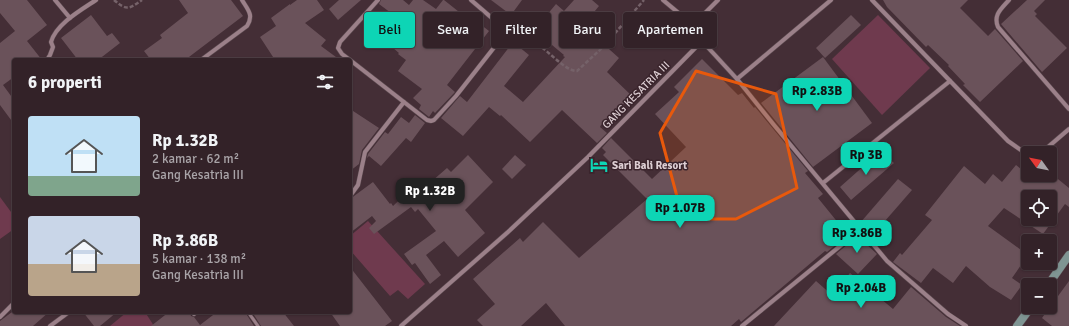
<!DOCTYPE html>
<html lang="id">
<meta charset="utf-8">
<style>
body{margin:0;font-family:Signika,sans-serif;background:#3b2a30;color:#f1f3f6;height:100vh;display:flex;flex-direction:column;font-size:15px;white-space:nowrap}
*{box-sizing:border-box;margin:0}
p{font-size:13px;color:#a9a4a8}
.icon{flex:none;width:22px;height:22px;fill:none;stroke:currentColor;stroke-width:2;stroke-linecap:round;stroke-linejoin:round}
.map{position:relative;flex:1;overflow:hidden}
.details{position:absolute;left:12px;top:58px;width:340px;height:256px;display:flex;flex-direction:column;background:#332228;border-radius:4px;box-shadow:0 1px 3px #0004,0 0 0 1px #4e3f45}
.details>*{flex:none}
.banner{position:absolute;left:364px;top:12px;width:380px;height:36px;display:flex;gap:8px}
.needle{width:26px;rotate:303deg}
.tools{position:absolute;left:1021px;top:146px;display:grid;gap:8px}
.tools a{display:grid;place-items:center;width:36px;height:36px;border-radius:4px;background:#332228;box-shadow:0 1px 3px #0004,0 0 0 1px #4e3f45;font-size:20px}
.price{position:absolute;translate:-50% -34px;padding:0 9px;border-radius:8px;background:#0dd5b5;color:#111;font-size:13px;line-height:26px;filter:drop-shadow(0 1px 2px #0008)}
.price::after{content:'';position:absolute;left:50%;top:24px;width:12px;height:9px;margin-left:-6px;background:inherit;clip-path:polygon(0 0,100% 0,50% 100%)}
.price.active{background:#222;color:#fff}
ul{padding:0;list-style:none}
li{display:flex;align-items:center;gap:12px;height:100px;padding:0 16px}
li span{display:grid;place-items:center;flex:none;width:112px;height:80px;border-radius:4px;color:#555}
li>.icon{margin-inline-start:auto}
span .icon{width:48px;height:48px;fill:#fffc;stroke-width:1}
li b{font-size:17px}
h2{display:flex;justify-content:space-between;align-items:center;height:48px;padding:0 16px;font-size:17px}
.pill{padding:0 14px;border-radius:4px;background:#332228;box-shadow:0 1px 3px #0004,0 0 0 1px #4e3f45;font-size:14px;line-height:36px}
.pill.active{background:#0dd5b5;color:#111}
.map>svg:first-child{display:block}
.green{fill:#6f3a4e}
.building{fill:#6a525a;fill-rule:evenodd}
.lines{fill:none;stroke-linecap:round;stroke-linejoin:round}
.service-casing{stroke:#5c4a50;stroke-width:4}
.minor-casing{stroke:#5c4a50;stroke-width:5}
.secondary-casing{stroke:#5c4a50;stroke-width:9}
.path{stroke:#756269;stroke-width:2.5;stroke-dasharray:4 2;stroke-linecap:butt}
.service{stroke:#9b8089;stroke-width:3}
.minor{stroke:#9b8089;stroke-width:4}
.secondary{stroke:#7f9593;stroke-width:8}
.marked{fill:#e8590c;fill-opacity:0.2;stroke:#e8590c;stroke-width:3;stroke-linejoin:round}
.labels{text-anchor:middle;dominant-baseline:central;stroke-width:3;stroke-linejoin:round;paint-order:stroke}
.street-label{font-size:11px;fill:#ddced3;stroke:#3a242c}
.poi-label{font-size:11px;font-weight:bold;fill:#ddced3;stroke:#3a242c;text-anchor:start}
</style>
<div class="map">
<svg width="1069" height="326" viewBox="0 0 1069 326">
<rect width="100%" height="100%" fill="#442e36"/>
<g class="green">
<polygon points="878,15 930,68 882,115 832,59"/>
<polygon points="0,197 14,216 14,229 0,239"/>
<polygon points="368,221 425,284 408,299 398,290 390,296 350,250 350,236"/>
<polygon points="127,312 145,312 154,326 110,326"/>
</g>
<g class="building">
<polygon points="0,0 27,0 47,25 27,41 42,60 14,60 14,77 3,85 14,100 14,124 0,105 0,43 15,31 0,13"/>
<polygon points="179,0 231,0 243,16 185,60 151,60 144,51 162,38 160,35 188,13"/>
<polygon points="297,0 317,0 324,10 305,23 326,40 321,46 340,60 275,60 260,37 276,26 271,18 290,4 290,5"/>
<polygon points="339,0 361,0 338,20 329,9"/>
<polygon points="381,0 403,0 409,5 413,0 423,0 436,9 443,0 444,0 478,27 480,24 489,31 447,85 455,92 435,113 433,111 429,117 419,109 421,105 413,98 422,89 398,71 406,60 398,54 399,53 374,32 391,13 379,4"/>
<polygon points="491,0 522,0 511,15"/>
<polygon points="574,0 592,0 599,6 590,17 607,33 600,41 619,58 607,72 632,96 601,125 600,127 607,133 597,143 562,110 530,142 501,115 500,116 489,107 463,136 441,118 460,96 467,102 513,42 529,55 504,86 523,102 565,57 563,56 564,55 546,40 552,32 541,22 556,4 564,11"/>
<polygon points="883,0 968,0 960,8 988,36 995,29 1023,61 980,102 963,85 965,84 948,66 949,65 928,45 926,47 887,7"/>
<polygon points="1027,0 1045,0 1034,11 1037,14 1035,16 1067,48 1042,72 1001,24"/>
<polygon points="91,15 107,36 112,33 120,43 98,60 78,60 61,38"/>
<polygon points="851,15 861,25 825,58 816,48"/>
<polygon points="823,57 872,123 813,167 761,103"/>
<polygon points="702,59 738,95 742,93 754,108 755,107 808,171 805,173 823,194 818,198 848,235 827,252 825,251 741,322 739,319 731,326 565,326 546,303 521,326 483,326 477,320 495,304 473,279 520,238 523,242 543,222 579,258 647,199 603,155 606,152 602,148 611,138 652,179 686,147 655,114 679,92 674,87"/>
<polygon points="350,109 379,128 362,150 359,164 350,171"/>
<polygon points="415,115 425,123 411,142 406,138 381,166 369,156 367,158 368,154 385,132 388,134 401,117 409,123"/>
<polygon points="881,152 894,163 851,200 840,187 866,164 869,168"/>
<polygon points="468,155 493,182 465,210 485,233 458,257 444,241 426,255 441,275 430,284 415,263 412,265 404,254 436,231 418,209 415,212 411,207 374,234 369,228 376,221 372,216 350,233 350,199 373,182 390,204 391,203 393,206 418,182 424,188 447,168 451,172"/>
<polygon points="515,155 526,165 512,179 502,169"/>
<path d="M1016,165L1037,182L1043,175H1053L1069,188V207L1065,204L1043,234L1004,208L988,226L1028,255L1012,278L1022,285L1011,300L990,287L966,266L953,283L933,268L921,283L893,262L900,253L902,255L932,220L925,215L964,166L985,184L993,174L1002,182ZM1028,197H1050V219H1028Z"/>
<polygon points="898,179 912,190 871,237 860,223"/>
<polygon points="860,234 867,242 865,243 877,254 858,274 836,254"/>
<polygon points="350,267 392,321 385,326 340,326 330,312 350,312"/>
<polygon points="850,273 893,309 911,287 946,317 960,326 774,326 816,281 832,295"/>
<polygon points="1069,281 1069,326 1052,326 1042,318"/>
<polygon points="12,312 49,312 33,326 0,326 0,321"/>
<polygon points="83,312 117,312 100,326 94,326"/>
<polygon points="169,312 190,312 191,316 194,317 200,325 217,312 245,312 254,326 151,326"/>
<polygon points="252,312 283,312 294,326 261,326"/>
</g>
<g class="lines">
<g class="service-casing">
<polyline id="service" points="248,312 258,326"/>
</g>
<g class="minor-casing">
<g id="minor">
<polyline points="55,0 70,18"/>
<polyline points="663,0 693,25 702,41 737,79 774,125 887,261 948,314 966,326"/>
<polyline points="872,0 1008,141 1028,155"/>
<path d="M1009,0C1001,9 993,15 998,27L1069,109"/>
<polyline points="693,25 718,0"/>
<path d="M47,60L50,55L53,47L51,42C56,24 81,10 96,0"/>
<path d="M201,60L247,26C254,15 248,10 242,0"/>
<polyline points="350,60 427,120 431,121 434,120 456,96 507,31 471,0"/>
<polyline points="350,60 342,54 338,48 340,42 378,0"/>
<polyline points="737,79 831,0"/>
<polyline points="1041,153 1069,129"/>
<polyline points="823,183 950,81"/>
<polyline points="350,196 358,185 365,152 404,102"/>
<polyline points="194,314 196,312"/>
<polyline points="0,317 14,303"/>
<polyline points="50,326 69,312"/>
<polyline points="401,326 508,232 588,157 702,41"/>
<polyline points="742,326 861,229"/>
</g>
</g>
<g class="secondary-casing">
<g id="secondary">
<polyline points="1048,285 1069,255"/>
<polyline points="1017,326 1031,307"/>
</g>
</g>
<g class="path">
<path d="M114,0C127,11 129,9 142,0"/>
<path d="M515,35C522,38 530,41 538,45C549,51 565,71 577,71L602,48L644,0"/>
</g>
<use href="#service" class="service"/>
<use href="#minor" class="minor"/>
<use href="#secondary" class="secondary"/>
</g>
<path class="marked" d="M696,71L776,94L797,188L736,219H683L660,133Z"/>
<defs>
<g id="hotel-bare" transform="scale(1.38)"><path d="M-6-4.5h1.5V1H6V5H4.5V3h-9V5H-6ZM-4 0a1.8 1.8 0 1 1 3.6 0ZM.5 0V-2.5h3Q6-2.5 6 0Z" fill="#0dd5b5" stroke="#3a242c" stroke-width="2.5" paint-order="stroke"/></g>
</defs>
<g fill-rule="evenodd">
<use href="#hotel-bare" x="599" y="165"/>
</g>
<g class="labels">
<g class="street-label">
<text transform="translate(636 95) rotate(-45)">GANG KESATRIA III</text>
</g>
<g class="poi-label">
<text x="612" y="165">Sari Bali Resort</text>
</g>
</g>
</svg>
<div class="tools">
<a><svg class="needle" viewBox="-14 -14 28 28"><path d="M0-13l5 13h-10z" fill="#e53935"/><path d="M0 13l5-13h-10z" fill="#a9a4a8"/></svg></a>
<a><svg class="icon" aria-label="locate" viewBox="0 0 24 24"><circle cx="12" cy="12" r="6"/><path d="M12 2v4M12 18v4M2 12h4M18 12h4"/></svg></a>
<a>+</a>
<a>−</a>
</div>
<b class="price" style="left:817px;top:112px">Rp 2.83B</b>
<b class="price" style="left:866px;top:176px">Rp 3B</b>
<b class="price active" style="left:430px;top:212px">Rp 1.32B</b>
<b class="price" style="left:680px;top:229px">Rp 1.07B</b>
<b class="price" style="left:857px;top:254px">Rp 3.86B</b>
<b class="price" style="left:861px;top:309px">Rp 2.04B</b>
<div class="banner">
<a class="pill active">Beli</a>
<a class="pill">Sewa</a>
<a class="pill">Filter</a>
<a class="pill">Baru</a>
<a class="pill">Apartemen</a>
</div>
<section class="details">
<h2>6 properti<svg class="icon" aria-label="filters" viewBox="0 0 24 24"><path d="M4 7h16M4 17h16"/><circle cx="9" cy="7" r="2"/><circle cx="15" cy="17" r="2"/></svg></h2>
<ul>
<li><span style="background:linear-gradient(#bfe0f5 75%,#7fa58c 0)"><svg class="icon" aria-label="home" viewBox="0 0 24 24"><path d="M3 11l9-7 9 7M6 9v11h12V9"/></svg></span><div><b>Rp 1.32B</b><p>2 kamar · 62 m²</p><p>Gang Kesatria III</p></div></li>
<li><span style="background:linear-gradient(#c9d6e8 60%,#b9a48a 0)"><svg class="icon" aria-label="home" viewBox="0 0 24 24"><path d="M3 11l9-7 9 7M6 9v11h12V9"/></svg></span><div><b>Rp 3.86B</b><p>5 kamar · 138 m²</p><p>Gang Kesatria III</p></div></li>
</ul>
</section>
</div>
